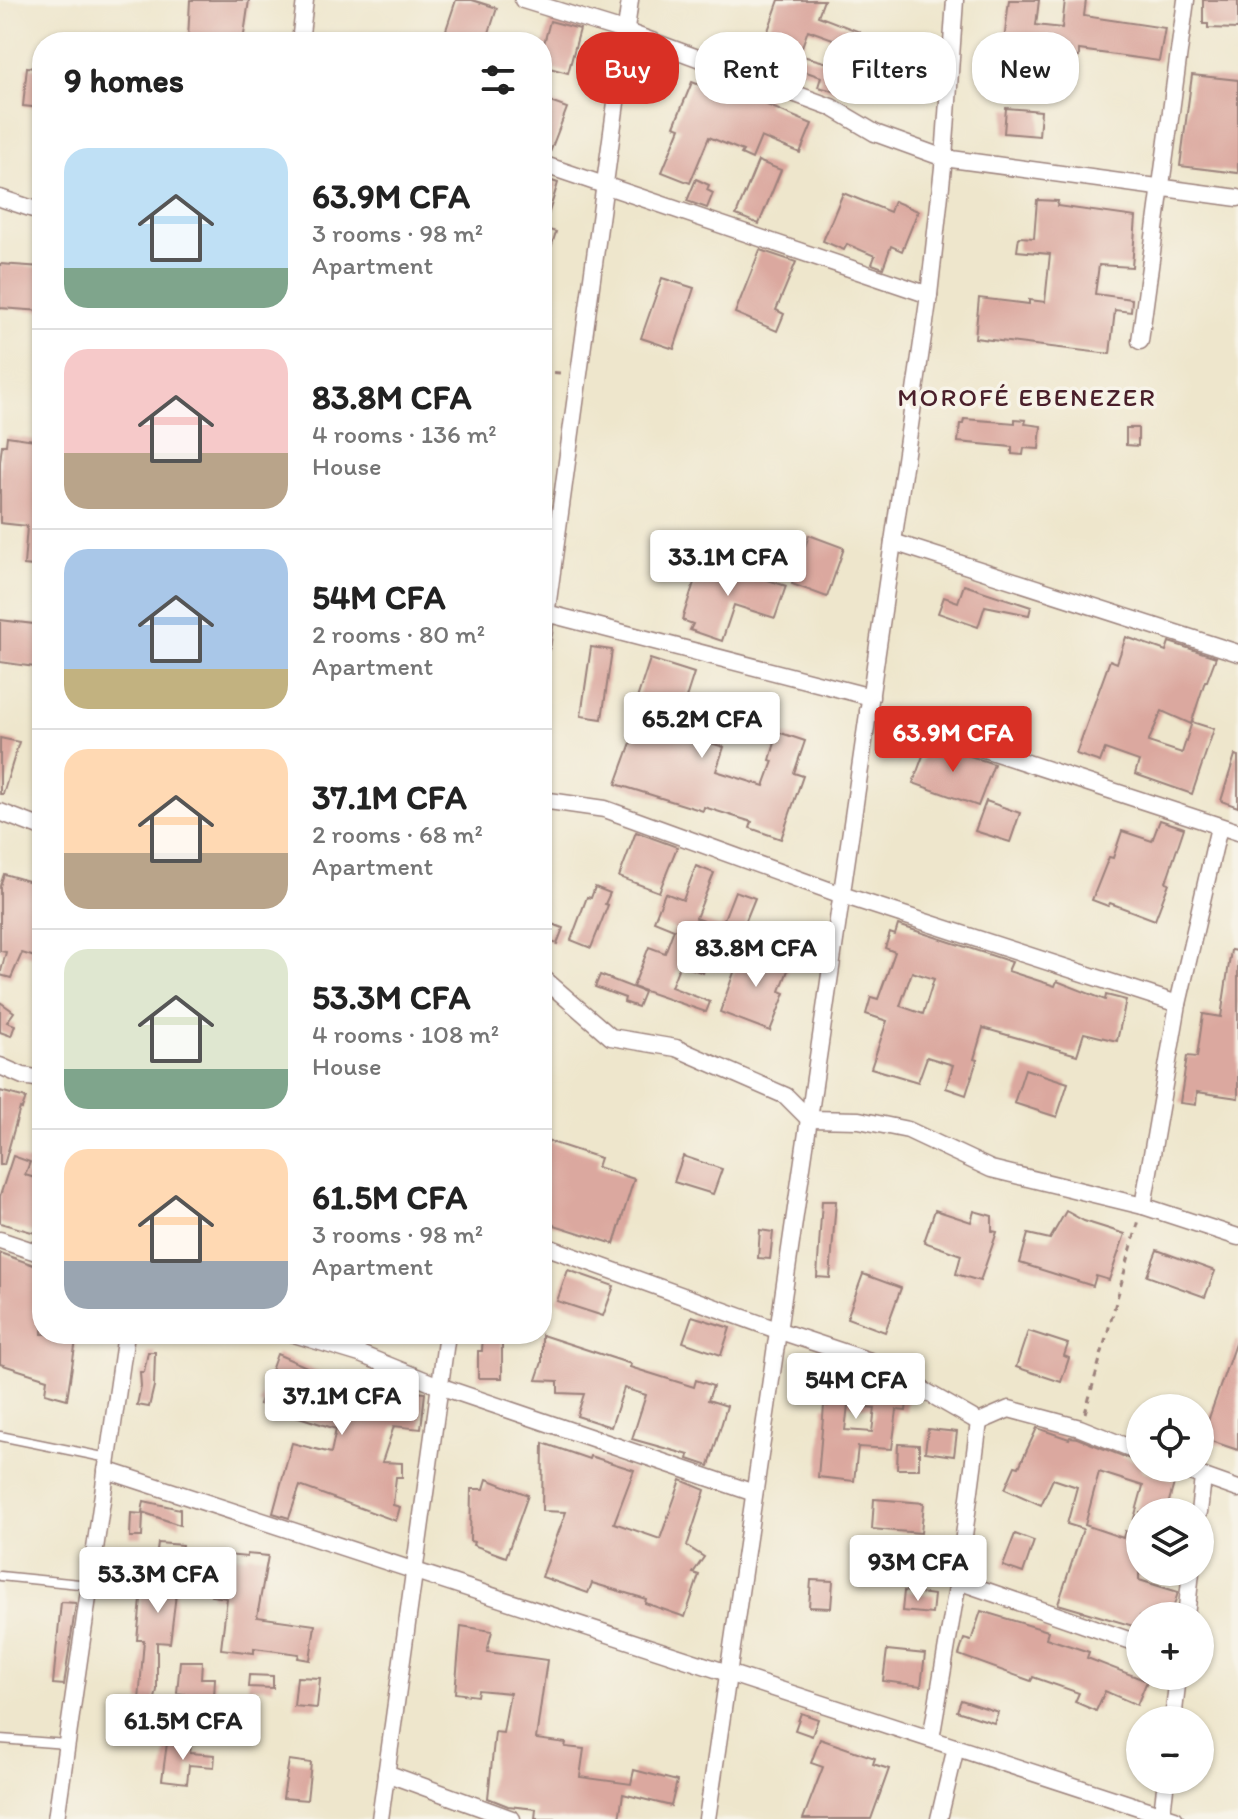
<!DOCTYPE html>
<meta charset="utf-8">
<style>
body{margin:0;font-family:Itim,sans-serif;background:#f2f2f2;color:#222;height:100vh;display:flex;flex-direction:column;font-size:30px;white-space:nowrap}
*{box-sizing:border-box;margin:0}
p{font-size:26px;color:#767676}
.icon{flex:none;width:44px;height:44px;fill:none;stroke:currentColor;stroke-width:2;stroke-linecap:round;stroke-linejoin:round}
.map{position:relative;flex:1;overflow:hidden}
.details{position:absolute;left:32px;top:32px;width:520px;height:1312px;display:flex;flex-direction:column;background:#fff;border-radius:32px;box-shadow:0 2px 6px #0004}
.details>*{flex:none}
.banner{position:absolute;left:576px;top:32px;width:542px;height:72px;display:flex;gap:16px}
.controls{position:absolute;left:1126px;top:1394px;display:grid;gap:16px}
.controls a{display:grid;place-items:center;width:88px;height:88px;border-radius:50%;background:#fff;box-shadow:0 2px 6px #0004;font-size:40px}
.price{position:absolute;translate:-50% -68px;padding:0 18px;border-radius:8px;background:#fff;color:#222;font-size:26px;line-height:52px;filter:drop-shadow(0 2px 4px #0008)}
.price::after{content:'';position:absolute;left:50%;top:48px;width:24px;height:18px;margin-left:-12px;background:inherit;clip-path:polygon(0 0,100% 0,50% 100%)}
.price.on{background:#d93025;color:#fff}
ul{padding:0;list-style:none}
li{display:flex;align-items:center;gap:24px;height:200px;padding:0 32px}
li+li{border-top:2px solid #e0e0e0}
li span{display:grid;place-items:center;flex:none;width:224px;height:160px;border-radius:24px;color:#555}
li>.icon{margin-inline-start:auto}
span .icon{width:96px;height:96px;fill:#fffc;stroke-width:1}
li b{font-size:34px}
h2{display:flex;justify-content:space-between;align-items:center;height:96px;padding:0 32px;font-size:34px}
.tag{padding:0 28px;border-radius:32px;background:#fff;box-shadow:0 2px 6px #0004;font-size:28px;line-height:72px}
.tag.on{background:#d93025;color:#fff}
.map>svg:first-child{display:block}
.building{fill:#dba89f;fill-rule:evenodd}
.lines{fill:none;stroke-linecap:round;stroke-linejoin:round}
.lane-casing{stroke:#9c827c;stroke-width:11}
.street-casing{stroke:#9c827c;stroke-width:19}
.path{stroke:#9c827c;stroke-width:3;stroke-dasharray:6 6;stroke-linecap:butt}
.lane{stroke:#fff;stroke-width:8}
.street{stroke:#fff;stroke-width:16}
.labels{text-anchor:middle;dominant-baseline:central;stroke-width:7;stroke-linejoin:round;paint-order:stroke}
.neighbourhood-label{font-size:26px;letter-spacing:2px;fill:#4a1f2b;stroke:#f7f3e8}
</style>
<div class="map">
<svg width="1238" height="1819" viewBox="0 0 1238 1819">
<rect width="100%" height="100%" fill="#f7f3e8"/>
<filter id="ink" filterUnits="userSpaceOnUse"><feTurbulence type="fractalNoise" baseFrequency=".0125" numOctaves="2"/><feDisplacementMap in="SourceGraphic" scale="16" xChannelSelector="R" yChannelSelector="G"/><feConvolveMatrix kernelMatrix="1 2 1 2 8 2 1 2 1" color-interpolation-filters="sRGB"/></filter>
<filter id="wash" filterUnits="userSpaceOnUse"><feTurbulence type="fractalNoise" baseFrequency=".006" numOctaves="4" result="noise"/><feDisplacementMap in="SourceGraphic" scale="32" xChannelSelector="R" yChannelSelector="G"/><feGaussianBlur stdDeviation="1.8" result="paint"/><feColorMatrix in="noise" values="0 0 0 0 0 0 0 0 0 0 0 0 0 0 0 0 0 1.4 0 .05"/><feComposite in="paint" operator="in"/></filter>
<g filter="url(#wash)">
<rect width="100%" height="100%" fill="#eee6cc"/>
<g id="blocks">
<g class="building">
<polygon points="190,0 249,0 243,42 188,40"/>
<polygon points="456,0 472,0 497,8 486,42 442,42"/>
<polygon points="779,0 824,0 818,16 860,32 855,47 808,30 799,55 839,66 837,75 843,76 838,92 818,87 821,77 759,56"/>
<polygon points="1009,0 1039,0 1036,25 1062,28 1065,0 1086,0 1084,16 1165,28 1159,61 1079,50 1079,57 1052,53 1053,48 1004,42"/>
<polygon points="1203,0 1238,0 1238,29 1208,28 1208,24 1203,24"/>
<polygon points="550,21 580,29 568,73 542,66 542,51"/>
<polygon points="27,67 42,69 42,108 23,106"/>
<polygon points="1192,75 1238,80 1238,173 1180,166"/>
<polygon points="692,82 726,95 731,82 770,96 767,105 812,124 800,153 761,137 752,159 741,154 743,151 709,137 690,183 662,172 680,128 674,126"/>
<polygon points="542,99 567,108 549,155 542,153"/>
<polygon points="1006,108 1041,111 1039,136 1004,133"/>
<polygon points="758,161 781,170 759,224 736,215"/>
<polygon points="546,179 558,183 545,225 542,225 542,190"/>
<polygon points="696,179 709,185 707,190 713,193 707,208 687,201"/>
<polygon points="843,193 890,212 894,201 918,211 902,251 891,246 883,268 872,264 875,256 847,244 844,250 823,241"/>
<polygon points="1037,200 1058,201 1057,206 1136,217 1132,267 1099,265 1095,294 1132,299 1131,312 1115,310 1110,354 975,338 979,298 1029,304 1029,300 1045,302 1050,254 1017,251 1019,237 1034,238"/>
<polygon points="542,228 556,232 545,266 542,266"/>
<polygon points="760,250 796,262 776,310 784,314 777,331 735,313"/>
<polygon points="0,264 42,267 42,311 0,308"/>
<polygon points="662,278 694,288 674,349 641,338"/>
<polygon points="964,419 1015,423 1015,419 1026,420 1025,424 1041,426 1039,449 1024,448 1023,455 1012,454 1012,447 958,442 960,424 963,424"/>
<polygon points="1126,428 1138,428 1138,446 1126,445"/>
<polygon points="7,436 42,441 42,567 24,565 27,526 0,523 0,462 2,445 6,445"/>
<polygon points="809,535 844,548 827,597 792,584"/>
<polygon points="702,558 786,586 775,618 734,605 722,641 690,630 693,624 682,620"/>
<polygon points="964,585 1031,607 1029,615 985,606 978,627 938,613 944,597 958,602"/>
<polygon points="0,620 42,625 42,668 0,662"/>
<polygon points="1126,637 1166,651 1169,642 1216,657 1207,681 1205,681 1191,724 1162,711 1148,742 1182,753 1192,722 1214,729 1192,794 1135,774 1139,761 1105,749 1100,762 1076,754 1110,660 1117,663"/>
<polygon points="591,647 612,650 602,719 581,716"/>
<polygon points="650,659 694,673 675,732 724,747 716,771 764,786 773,761 770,760 778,732 805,741 794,773 803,776 781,839 750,828 752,822 704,807 703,811 616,784 637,726 629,723"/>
<polygon points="0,738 19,742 3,794 0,794"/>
<polygon points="928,742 994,764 978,806 913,783"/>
<polygon points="1235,755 1238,756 1238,807 1221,801"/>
<polygon points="986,801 1020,813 1010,842 975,831"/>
<polygon points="1160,820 1184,828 1166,882 1169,883 1155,920 1110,903 1108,906 1092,900 1109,857 1113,858 1122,831 1152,841"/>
<polygon points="636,832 677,847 659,892 619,877"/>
<polygon points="696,866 714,873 696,918 720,927 703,973 680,964 671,987 710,1002 706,1012 633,987 649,947 665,953 674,929 654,921 665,893 683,900"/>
<polygon points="4,874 42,885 33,917 42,920 42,952 38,951 35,957 22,953 11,978 0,975 6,952 0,951 0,886"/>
<polygon points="595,887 610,893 605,904 608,905 591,948 571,940 587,897 591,898"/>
<polygon points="735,891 755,898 738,940 719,932"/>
<polygon points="552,924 563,928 557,944 546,940"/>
<path d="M898,925L1012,962L1008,971L1055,986L1057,981L1105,1000L1106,995L1126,1000L1117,1041L1084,1033L1077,1055L983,1028L974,1059L977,1060L966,1095L946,1088L953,1065L927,1057L918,1082L871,1068L887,1021L866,1014L871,997L878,999L895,952L885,948L890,933L895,935ZM912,972L934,979L923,1014L900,1006Z"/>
<polygon points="743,947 790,965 780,991 785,993 770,1031 720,1012"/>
<polygon points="1231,950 1238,951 1238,1098 1197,1092 1196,1105 1180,1103 1187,1056 1197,1057 1203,1014 1221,1017"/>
<polygon points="600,975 644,992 638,1007 624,1002 625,998 595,987"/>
<polygon points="0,1002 14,1012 7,1022 15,1025 11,1036 0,1032"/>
<polygon points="1025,1069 1068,1083 1057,1117 1014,1103"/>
<polygon points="0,1091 26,1098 22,1109 20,1108 4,1165 0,1165"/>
<polygon points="542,1139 600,1158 597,1167 634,1179 614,1244 542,1221"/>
<polygon points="13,1156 30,1162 25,1175 42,1180 42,1235 0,1223 0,1196"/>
<polygon points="683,1156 722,1169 713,1194 674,1182"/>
<polygon points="822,1201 836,1201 830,1278 817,1277"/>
<polygon points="935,1210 971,1222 974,1211 992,1216 992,1231 997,1232 980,1281 956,1274 961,1255 924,1242"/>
<polygon points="1066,1211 1084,1221 1125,1234 1109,1280 1096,1276 1093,1286 1020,1263 1028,1234 1050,1239"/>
<polygon points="760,1230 773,1232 770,1259 758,1258"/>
<polygon points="1157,1250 1215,1271 1205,1297 1147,1276"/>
<polygon points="0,1253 42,1268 42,1334 77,1334 67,1399 45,1393 47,1379 0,1364"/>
<polygon points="568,1270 614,1286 603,1316 557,1301"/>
<polygon points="863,1274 901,1288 885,1332 847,1318"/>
<polygon points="692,1316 730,1328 721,1355 683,1342"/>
<polygon points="1028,1331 1068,1344 1064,1356 1069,1358 1061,1382 1016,1367"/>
<polygon points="483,1334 502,1334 502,1378 478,1378 478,1351 482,1351"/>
<polygon points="542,1335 631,1364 630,1367 694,1387 696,1380 713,1386 708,1400 727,1406 709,1466 688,1459 689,1455 632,1439 646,1395 624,1388 611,1427 577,1416 584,1394 558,1393 558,1381 536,1380 542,1362"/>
<polygon points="1236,1341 1238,1341 1238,1450 1202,1438"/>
<polygon points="148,1352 155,1352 154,1386 149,1407 137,1405 141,1386 140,1372 144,1372"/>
<polygon points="277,1354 366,1393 373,1374 388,1379 384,1388 425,1393 421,1429 394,1426 382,1462 402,1463 402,1477 396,1477 393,1505 400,1507 396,1521 300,1486 289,1518 273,1513 292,1443 331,1453 336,1429 259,1404"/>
<path d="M832,1365L862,1370L861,1382L893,1386L908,1394L906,1411L897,1410L892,1449L858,1447L854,1481L818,1477L824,1406H828ZM848,1405L875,1408L872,1432L845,1430Z"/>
<path d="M1037,1428L1069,1439L1070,1437L1077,1438L1140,1463L1143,1471L1175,1480L1166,1512H1140L1139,1580L1178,1592L1171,1616H1140V1628L1058,1604L1083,1529L1067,1524L1077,1487L1053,1479L1041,1505L1005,1489L1015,1466L1019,1467ZM1099,1472L1143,1486L1130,1533L1125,1531L1123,1538L1085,1525Z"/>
<polygon points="928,1429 957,1432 954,1456 925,1452"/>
<polygon points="543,1443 589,1459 590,1456 634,1470 614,1523 660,1539 681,1480 705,1490 687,1546 704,1557 693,1573 699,1575 685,1617 645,1603 646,1599 592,1583 588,1593 542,1577 566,1512 542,1511"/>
<polygon points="898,1444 919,1445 919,1469 897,1469"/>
<polygon points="487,1479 528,1495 506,1557 473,1545 474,1542 470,1541 471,1489 484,1489"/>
<polygon points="874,1499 924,1503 921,1533 872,1529"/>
<polygon points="144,1501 180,1509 180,1525 142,1512"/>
<polygon points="131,1513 143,1514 142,1537 130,1537"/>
<polygon points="1015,1534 1034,1541 1023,1573 1003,1566"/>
<polygon points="158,1543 182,1545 170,1643 157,1642 157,1690 154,1703 139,1701 144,1640 137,1640 142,1590 152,1591"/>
<polygon points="215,1554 247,1557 247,1554 268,1556 257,1617 315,1625 310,1660 298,1658 299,1654 254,1648 254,1653 221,1649 227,1598 211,1596"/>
<polygon points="811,1580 833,1581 831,1608 809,1607"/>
<polygon points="904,1591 934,1595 932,1614 902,1611"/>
<polygon points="61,1602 76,1603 64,1685 53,1684"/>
<polygon points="981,1611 1048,1631 1046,1638 1089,1652 1087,1658 1147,1681 1137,1705 1105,1691 1096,1711 1075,1702 1079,1693 1033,1677 1031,1681 959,1655 964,1639 971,1641"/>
<polygon points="461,1626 492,1631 487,1652 547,1660 536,1739 566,1743 565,1747 584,1749 580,1777 631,1784 634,1770 677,1781 671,1806 623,1794 619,1819 535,1819 536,1809 508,1806 488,1798 495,1732 503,1733 510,1693 478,1690 477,1696 455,1693"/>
<polygon points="887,1650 925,1654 921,1686 883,1681"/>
<polygon points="180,1661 202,1661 201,1678 215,1678 214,1698 238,1698 238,1712 219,1712 219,1715 184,1713 184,1694 177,1693"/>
<polygon points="249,1675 273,1676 273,1688 248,1687"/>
<polygon points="297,1677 320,1678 317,1708 294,1706"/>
<polygon points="961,1700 998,1712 994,1723 957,1711"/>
<polygon points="801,1713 818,1719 812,1736 795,1730"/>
<polygon points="820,1739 875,1758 873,1764 889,1769 871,1819 803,1819 823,1767 811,1763"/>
<polygon points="167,1743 191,1745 190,1753 215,1755 214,1767 189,1765 187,1783 162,1780"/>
<polygon points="289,1760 311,1763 307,1800 283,1798"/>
</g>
</g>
</g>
<g filter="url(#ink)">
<use href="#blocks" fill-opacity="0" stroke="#9c827c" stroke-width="2"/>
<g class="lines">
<g class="lane-casing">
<g id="lane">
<polyline points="0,1436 108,1458"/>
<polyline points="0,1576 89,1585"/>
<polyline points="0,1739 66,1744"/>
</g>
</g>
<g class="street-casing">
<g id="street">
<polyline points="523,0 627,32 831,107 875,133 944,158 1238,198"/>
<polyline points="300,42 305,0"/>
<polyline points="542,164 929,295"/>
<polyline points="0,198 42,212"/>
<polyline points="1140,341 1186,0"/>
<polyline points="893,542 1238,653"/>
<polyline points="546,613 871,697"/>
<polyline points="542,645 630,0"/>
<polyline points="868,711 1238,832"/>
<polyline points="542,800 605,809 842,895 1178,1004"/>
<polyline points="0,812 42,828"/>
<polyline points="542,977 611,1037 676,1048 786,1096 809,1119 859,1120 908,1130 991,1169 1143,1206 1238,1237"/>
<polyline points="0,1066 23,1076 42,1079"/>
<polyline points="1143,1206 1178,1004 1219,827"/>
<polyline points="0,1240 42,1254"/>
<polyline points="542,1245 777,1330 876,1363 979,1422"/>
<polyline points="294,1334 360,1354 439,1386 754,1493"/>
<polyline points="979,1422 1009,1409 1080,1428 1140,1452"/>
<polyline points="1179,1468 1238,1489"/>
<polyline points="106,1470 1175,1819"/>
<polyline points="1199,1512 1203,1478"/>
<polyline points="958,1581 1140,1644"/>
<polyline points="1186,1616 1191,1572"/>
<polyline points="1173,1720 1178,1676"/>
<polyline points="931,1739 958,1581 979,1422"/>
<polyline points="386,1773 512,1819"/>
<polyline points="1162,1813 1166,1780"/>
<polyline points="56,1819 126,1334"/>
<polyline points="380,1819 447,1334"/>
<polyline points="707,1819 929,295 944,158 955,0"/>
<polyline points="939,1819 956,1747"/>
</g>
</g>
<g class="path">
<polyline points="542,372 562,373"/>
<polyline points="1085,1413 1139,1220"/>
</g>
<use href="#lane" class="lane"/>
<use href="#street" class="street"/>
</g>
</g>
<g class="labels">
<g class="neighbourhood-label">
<text x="1027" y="397">MOROFÉ EBENEZER</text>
</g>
</g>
</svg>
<div class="controls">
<a><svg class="icon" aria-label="locate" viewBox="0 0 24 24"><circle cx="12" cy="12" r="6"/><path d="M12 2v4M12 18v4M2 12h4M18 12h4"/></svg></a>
<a><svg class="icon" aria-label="layers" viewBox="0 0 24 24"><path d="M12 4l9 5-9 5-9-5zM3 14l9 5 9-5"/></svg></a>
<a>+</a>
<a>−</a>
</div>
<b class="price" style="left:728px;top:598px">33.1M CFA</b>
<b class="price" style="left:702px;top:760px">65.2M CFA</b>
<b class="price on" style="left:953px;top:774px">63.9M CFA</b>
<b class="price" style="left:756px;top:989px">83.8M CFA</b>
<b class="price" style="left:856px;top:1421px">54M CFA</b>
<b class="price" style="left:342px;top:1437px">37.1M CFA</b>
<b class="price" style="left:918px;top:1603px">93M CFA</b>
<b class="price" style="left:158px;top:1615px">53.3M CFA</b>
<b class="price" style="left:183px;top:1762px">61.5M CFA</b>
<div class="banner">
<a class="tag on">Buy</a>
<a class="tag">Rent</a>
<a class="tag">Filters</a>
<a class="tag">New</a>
</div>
<section class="details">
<h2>9 homes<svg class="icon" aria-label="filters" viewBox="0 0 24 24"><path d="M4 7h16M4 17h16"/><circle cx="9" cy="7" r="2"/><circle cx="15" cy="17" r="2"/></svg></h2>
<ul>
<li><span style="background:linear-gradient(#bfe0f5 75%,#7fa58c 0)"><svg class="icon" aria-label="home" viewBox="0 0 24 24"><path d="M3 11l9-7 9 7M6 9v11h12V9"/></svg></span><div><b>63.9M CFA</b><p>3 rooms · 98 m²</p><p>Apartment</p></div></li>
<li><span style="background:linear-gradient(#f6c9c9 65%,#b9a48a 0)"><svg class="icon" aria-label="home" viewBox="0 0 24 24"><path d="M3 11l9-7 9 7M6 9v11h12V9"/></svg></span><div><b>83.8M CFA</b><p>4 rooms · 136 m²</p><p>House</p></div></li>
<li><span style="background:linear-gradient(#a9c7e8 75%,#c2b280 0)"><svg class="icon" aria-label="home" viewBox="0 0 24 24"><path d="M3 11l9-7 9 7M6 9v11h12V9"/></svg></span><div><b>54M CFA</b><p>2 rooms · 80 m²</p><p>Apartment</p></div></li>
<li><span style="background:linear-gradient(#ffd9b3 65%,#b9a48a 0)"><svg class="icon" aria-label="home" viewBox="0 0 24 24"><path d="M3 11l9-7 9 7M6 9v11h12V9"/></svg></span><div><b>37.1M CFA</b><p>2 rooms · 68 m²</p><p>Apartment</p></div></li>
<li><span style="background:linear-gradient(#dfe7d0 75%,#7fa58c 0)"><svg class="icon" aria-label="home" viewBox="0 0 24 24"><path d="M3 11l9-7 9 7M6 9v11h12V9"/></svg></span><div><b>53.3M CFA</b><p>4 rooms · 108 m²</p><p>House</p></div></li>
<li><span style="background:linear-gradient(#ffd9b3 70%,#9aa5b1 0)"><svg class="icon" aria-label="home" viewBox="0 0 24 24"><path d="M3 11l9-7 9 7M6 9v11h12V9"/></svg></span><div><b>61.5M CFA</b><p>3 rooms · 98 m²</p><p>Apartment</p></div></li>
</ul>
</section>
</div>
